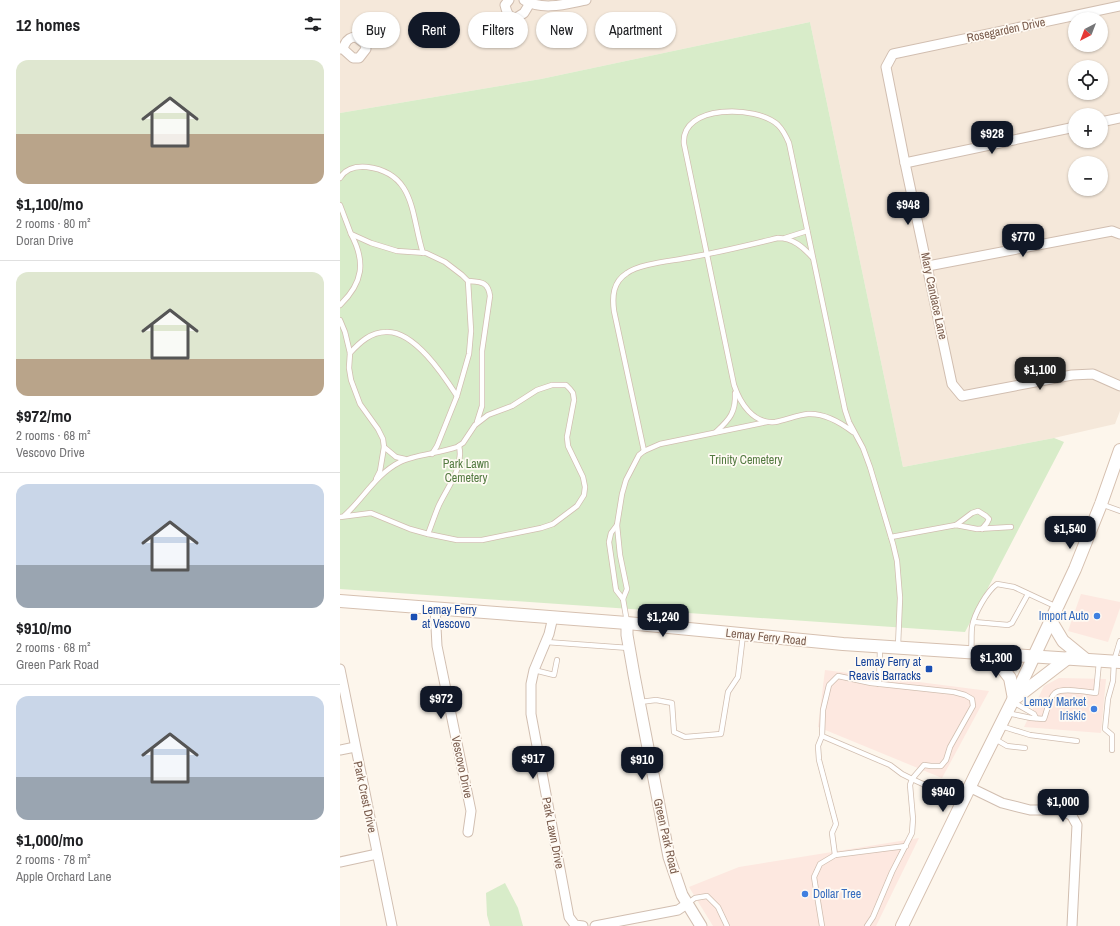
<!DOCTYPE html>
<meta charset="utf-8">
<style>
body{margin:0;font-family:"Archivo Narrow",sans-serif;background:#f6f6f6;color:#202124;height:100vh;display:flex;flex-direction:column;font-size:15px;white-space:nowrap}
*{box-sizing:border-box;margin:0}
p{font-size:13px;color:#757577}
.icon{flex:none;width:22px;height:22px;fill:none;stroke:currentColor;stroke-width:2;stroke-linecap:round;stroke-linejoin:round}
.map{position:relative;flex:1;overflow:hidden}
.side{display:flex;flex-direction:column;background:#fff;width:340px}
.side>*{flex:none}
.hud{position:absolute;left:12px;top:12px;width:380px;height:36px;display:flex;gap:8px}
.needle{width:26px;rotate:222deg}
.controls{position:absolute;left:728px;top:12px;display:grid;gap:8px}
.controls a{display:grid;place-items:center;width:40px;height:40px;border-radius:50%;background:#fff;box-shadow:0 1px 3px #0004;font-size:20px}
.price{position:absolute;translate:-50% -34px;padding:0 9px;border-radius:8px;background:#111827;color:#fff;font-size:13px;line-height:26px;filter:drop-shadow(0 1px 2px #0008)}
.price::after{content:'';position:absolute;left:50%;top:24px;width:12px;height:9px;margin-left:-6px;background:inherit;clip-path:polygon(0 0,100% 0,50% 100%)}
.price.on{background:#222;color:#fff}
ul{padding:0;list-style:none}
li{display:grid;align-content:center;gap:8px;height:212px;padding:0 16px}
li+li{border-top:1px solid #e0e0e0}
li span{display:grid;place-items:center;height:124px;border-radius:12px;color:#555}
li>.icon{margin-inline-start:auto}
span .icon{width:72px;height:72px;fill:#fffc;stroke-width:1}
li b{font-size:17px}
h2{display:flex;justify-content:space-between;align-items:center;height:48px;padding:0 16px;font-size:17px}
.tag{padding:0 14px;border-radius:18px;background:#fff;box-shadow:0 1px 3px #0004;font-size:14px;line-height:36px}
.tag.on{background:#111827;color:#fff}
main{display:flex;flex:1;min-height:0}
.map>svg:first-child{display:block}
.residential{fill:#f5e8da;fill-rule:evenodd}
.commercial{fill:#fde8e0}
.green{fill:#d8ecc9}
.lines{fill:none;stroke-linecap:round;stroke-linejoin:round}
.service-casing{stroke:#d1beb0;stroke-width:6}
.minor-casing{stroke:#d1beb0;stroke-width:11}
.tertiary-casing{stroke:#d1beb0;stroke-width:13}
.secondary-casing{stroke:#d6c0b0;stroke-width:14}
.service{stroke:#fff;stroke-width:4.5}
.minor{stroke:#fff;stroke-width:9}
.tertiary{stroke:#fff;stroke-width:11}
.secondary{stroke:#fff;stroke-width:12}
.shop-dot{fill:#3f7fe0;stroke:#fffaf3;stroke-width:1.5}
.transit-dot{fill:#1a4fb4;stroke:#fffaf3;stroke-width:1.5}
.labels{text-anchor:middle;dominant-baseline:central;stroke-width:3.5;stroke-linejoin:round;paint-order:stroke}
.street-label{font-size:12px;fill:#7a5c4d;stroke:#fffaf3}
.park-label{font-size:12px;fill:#537a41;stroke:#fffaf3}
.transit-label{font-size:12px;fill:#164399;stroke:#fffaf3;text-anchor:start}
.shop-label{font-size:12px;fill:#366cbe;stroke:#fffaf3;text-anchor:end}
</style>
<main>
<section class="side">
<h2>12 homes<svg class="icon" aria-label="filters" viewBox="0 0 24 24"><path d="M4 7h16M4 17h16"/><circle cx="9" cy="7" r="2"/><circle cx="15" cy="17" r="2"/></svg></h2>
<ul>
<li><span style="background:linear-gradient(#dfe7d0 60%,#b9a48a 0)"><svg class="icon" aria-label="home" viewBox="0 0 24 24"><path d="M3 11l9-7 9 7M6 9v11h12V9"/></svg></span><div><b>$1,100/mo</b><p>2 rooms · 80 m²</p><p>Doran Drive</p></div></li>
<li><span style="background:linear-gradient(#dfe7d0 70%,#b9a48a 0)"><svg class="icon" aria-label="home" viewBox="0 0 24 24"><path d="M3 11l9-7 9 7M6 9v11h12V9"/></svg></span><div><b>$972/mo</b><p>2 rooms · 68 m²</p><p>Vescovo Drive</p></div></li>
<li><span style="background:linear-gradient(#c9d6e8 65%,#9aa5b1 0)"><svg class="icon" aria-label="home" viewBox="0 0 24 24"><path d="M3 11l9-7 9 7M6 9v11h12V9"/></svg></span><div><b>$910/mo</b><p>2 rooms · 68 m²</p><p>Green Park Road</p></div></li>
<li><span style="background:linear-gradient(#c9d6e8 65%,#9aa5b1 0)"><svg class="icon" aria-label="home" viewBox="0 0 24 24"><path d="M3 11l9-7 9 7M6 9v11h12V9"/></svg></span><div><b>$1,000/mo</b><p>2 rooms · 78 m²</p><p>Apple Orchard Lane</p></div></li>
</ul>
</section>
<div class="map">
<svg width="780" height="926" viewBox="0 0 780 926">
<rect width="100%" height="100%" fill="#fdf6ec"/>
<path class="residential" d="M0,0H780V411L775,424L714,438L563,467L470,22L201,79L0,113ZM735,19H761V45H735ZM735,67H761V93H735ZM735,115H761V141H735ZM735,163H761V189H735Z"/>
<g class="commercial">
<polygon points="741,594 780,602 780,608 768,642 728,631"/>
<polygon points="485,670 649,691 602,778 478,727"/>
<polygon points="719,678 766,679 761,733 684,727 704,686"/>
<polygon points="579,838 536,926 373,926 349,887 399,867"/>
</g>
<g class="green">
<polygon points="470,22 563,467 714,438 724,442 625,632 0,589 0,113 201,79"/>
<polygon points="165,883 178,908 183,926 150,926 147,915 146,893"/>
</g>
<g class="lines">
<g class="service-casing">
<g id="service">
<path d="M0,178C6,168 16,166 27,167C76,173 71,216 83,253"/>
<polyline points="0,205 11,234 31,243 57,251 86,253 105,262 122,275 128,281 131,331 129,354 117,396 97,446 92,454"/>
<polyline points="445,238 467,231"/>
<path d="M128,281C140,282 148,281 150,296L142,351V406L137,422"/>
<path d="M0,305C23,283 26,262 11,234"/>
<polyline points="0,320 5,332 10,353 9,368 11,380 20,404 38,429 43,439 44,447 56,457 65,459"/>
<path d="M10,353C20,342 31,332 46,332C74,330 104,376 117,396"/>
<path d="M376,432C390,419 396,412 395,393"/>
<path d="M513,432C500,422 485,413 468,414C457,415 446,420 435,422C413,424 400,403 394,385L344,144C340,104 417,105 438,125C443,130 446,136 449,143L505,410L509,422L523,448L530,467L553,544L557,561L560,598L558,646"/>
<path d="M304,451L274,311C272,296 273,282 287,273C301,263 334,261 352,257C381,252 409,245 438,238C453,238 463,247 472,257"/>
<polyline points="36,479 40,471 44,447"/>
<polyline points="761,504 780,511"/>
<path d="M0,517L31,513L70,529L88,534L117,540H142L201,528L213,524L237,506L244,495L245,487L243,477L228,446L227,437L234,400L233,393L230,389L226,385H212L197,390L172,406L148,415L135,425L123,443L117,447C100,453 74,455 60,462C36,474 23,499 4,516"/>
<polyline points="277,525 271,533 269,542 270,549 276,590 283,599 287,622"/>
<polyline points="616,525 632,513 638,511 646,516 649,519 647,523 642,529"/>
<path d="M88,534C92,524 95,514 99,505C108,486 124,467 119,446"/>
<polyline points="551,537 616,525 637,529 671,527"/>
<polyline points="283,599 287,589 280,555 277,525 282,494 286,480 299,455 304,451 320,444 427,422"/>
<polyline points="634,622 668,625 672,623 688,594"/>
<polyline points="206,642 289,648"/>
<path d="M631,652C632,644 631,635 632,627C634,614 647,591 657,584L674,587L717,607"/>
<polyline points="194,670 214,675 217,660"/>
<polyline points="539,684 540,648"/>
<polyline points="300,702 316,700 332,703 334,732 345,737 381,734 388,692 398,677 403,635"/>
<polyline points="673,702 694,714 696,718"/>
<path d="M667,713L691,718L704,719C707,711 709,698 715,693C722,687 747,692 756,693L759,662"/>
<polyline points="661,726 690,735 737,741"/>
<polyline points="482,736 478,746 479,760 496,824 492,833 495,855"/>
<polyline points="655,739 667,746 685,748"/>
<polyline points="772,750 772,735 765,729 768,699 773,681 774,661 780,641"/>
<polyline points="347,904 355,898 367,896 378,907 387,926"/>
<polyline points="482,926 474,877 480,864 495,855 566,846"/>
<polyline points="527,926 533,917 552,872 572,833 573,819 570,785 572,779 584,765 591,766 601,766 606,760 610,747 633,706 632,699 625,695 614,692 531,683 498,676 489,685 483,710 482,736 550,765 562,774 572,779 622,802"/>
</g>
</g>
<g class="minor-casing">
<g id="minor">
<path d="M169,0L165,5C167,13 168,17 176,18L184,13L190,3"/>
<path d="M184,0C203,11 226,4 246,0"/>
<polyline points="780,6 553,54 546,67 565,163 612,384 622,396 732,375 753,374 780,386"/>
<path d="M0,49H3L13,58H19L26,49L25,44L16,37C8,37 5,42 3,49"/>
<polyline points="761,122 780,118"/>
<polyline points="565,163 735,127"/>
<polyline points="588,266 772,231 780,234"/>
<polyline points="95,608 97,646 131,811 128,832"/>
<polyline points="213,617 209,634 194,670 191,684 191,714 229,917 235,925 243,926"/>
<polyline points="0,669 52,926"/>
<polyline points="0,750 15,747"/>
<polyline points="629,787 662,803 690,810 722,810 732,816 737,825 732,926"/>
<polyline points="0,862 37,854"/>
<polyline points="255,926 338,910 347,904"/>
</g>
</g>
<g class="tertiary-casing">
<polyline id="tertiary" points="287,623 287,635 294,675 329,857 342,895 361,926"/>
</g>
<g class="secondary-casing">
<g id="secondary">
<polyline points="0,601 287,623 503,644 780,662"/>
<polyline points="711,621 723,641 745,659"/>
<polyline points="648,653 660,665 670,678 674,699"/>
<polyline points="677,697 728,658"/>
<polyline points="562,926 636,774 680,686 735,569 761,504 780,450"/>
</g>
</g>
<use href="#service" class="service"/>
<use href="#minor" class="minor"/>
<use href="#tertiary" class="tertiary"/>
<use href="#secondary" class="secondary"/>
</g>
<g class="shop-dot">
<circle cx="757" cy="616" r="4"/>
<circle cx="754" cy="709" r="4"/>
<circle cx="465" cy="894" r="4"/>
</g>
<g class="transit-dot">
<rect x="70" y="613" width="8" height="8" rx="2"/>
<rect x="585" y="665" width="8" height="8" rx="2"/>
</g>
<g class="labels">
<g class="street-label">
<text transform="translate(666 30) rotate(-12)">Rosegarden Drive</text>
<text transform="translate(594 296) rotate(78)">Mary Candace Lane</text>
<text transform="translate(426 637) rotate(6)">Lemay Ferry Road</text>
<text transform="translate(122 767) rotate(78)">Vescovo Drive</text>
<text transform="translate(25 797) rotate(78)">Park Crest Drive</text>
<text transform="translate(213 833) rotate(79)">Park Lawn Drive</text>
<text transform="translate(326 836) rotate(77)">Green Park Road</text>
</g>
<g class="park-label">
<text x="406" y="460">Trinity Cemetery</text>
<text x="126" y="464">Park Lawn<tspan x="126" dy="14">Cemetery</tspan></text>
</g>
<g class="transit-label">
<text x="82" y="610">Lemay Ferry<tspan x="82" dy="14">at Vescovo</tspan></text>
<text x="581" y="662" text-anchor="end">Lemay Ferry at<tspan x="581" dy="14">Reavis Barracks</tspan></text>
</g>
<g class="shop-label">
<text x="749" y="616">Import Auto</text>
<text x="746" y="702">Lemay Market<tspan x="746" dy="14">Iriskic</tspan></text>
<text x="473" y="894" text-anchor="start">Dollar Tree</text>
</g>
</g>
</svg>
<div class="controls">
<a><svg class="needle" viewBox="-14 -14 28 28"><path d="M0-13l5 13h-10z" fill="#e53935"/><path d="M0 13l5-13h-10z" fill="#757577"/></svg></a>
<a><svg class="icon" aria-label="locate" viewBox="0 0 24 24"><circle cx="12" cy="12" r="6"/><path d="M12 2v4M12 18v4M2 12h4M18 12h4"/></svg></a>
<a>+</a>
<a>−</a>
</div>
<b class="price" style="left:652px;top:155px">$928</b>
<b class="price" style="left:568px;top:226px">$948</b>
<b class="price" style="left:683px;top:258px">$770</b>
<b class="price on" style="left:700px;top:391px">$1,100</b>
<b class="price" style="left:730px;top:550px">$1,540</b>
<b class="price" style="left:323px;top:638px">$1,240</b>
<b class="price" style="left:656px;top:679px">$1,300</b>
<b class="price" style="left:101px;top:720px">$972</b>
<b class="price" style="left:193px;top:780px">$917</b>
<b class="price" style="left:302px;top:781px">$910</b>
<b class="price" style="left:603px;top:813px">$940</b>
<b class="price" style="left:723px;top:823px">$1,000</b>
<div class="hud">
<a class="tag">Buy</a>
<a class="tag on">Rent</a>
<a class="tag">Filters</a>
<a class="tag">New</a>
<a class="tag">Apartment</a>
</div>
</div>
</main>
